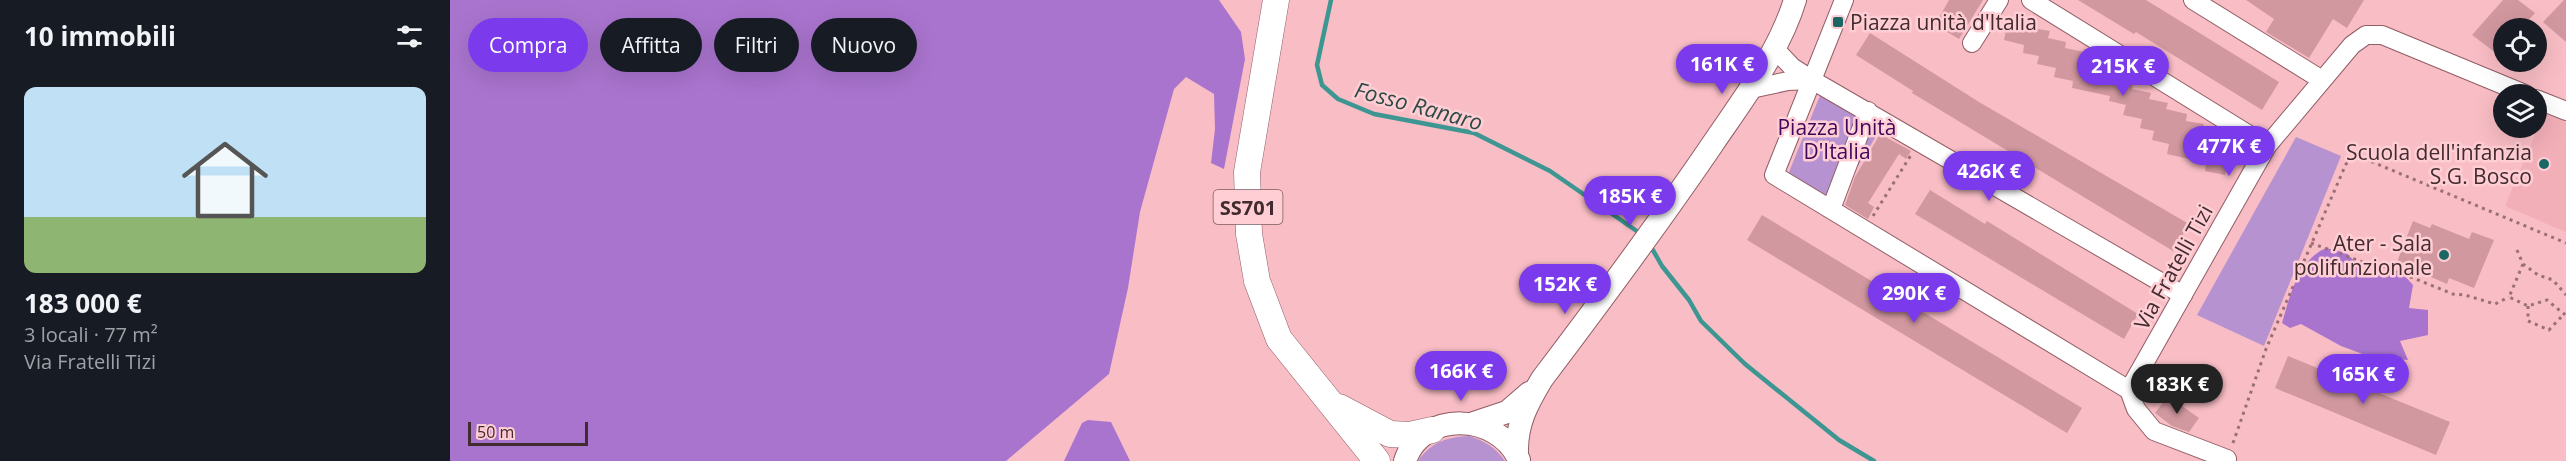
<!DOCTYPE html>
<html lang="it">
<meta charset="utf-8">
<style>
body{margin:0;font-family:"Open Sans",sans-serif;background:#242831;color:#f1f3f6;height:100vh;display:flex;flex-direction:column;font-size:22px;white-space:nowrap}
*{box-sizing:border-box;margin:0}
p{font-size:20px;color:#9ea1a6}
.icon{flex:none;width:33px;height:33px;fill:none;stroke:currentColor;stroke-width:2;stroke-linecap:round;stroke-linejoin:round}
.map{position:relative;flex:1;overflow:hidden}
.panel{display:flex;flex-direction:column;background:#171b24;width:450px}
.panel>*{flex:none}
.top-card{position:absolute;left:18px;top:18px;width:570px;height:54px;display:flex;gap:12px}
.tools{position:absolute;left:2043px;top:18px;display:grid;gap:12px}
.tools a{display:grid;place-items:center;width:54px;height:54px;border-radius:50%;background:#171b24;box-shadow:0 6px 24px #0002;font-size:30px}
.scale{position:absolute;left:18px;bottom:15px;width:120px;box-sizing:border-box;padding-left:6px;border:3px solid #422b2e;border-top:0;font-size:16px;line-height:21px;white-space:nowrap;color:#422b2e;-webkit-text-stroke:4px #ffced4;paint-order:stroke}
.price{position:absolute;translate:-50% -51px;padding:0 14px;border-radius:21px;background:#7c3aed;color:#fff;font-size:20px;line-height:39px;filter:drop-shadow(0 2px 3px #0008)}
.price::after{content:'';position:absolute;left:50%;top:36px;width:18px;height:14px;margin-left:-9px;background:inherit;clip-path:polygon(0 0,100% 0,50% 100%)}
.price.on{background:#222;color:#fff}
ul{padding:0;list-style:none}
li{display:grid;align-content:center;gap:12px;height:318px;padding:0 24px}
li span{display:grid;place-items:center;height:186px;border-radius:12px;color:#555}
li>.icon{margin-inline-start:auto}
span .icon{width:108px;height:108px;fill:#fffc;stroke-width:1}
li b{font-size:26px}
h2{display:flex;justify-content:space-between;align-items:center;height:72px;padding:0 24px;font-size:26px}
.chip{padding:0 21px;border-radius:27px;background:#171b24;box-shadow:0 6px 24px #0002;font-size:21px;line-height:54px}
.chip.on{background:#7c3aed;color:#fff}
main{display:flex;flex:1;min-height:0}
.map>svg:first-child{display:block}
.built{fill:#f3afb8}
.green{fill:#b692d1}
.forest{fill:#a974ce}
.lines{fill:none;stroke-linecap:round;stroke-linejoin:round}
.stream{stroke:#3d9691;stroke-width:4.5}
.building{fill:#d298a0}
.minor-casing{stroke:#915d65;stroke-width:20}
.major-casing{stroke:#915d65;stroke-width:24}
.highway-casing{stroke:#915d65;stroke-width:27}
.path{stroke:#997076;stroke-width:3;stroke-dasharray:3 4.5;stroke-linecap:butt}
.minor{stroke:#fff;stroke-width:18}
.major{stroke:#fff;stroke-width:22}
.highway{stroke:#fff;stroke-width:26}
.poi-dot{fill:#1b6763;stroke:#ffced4;stroke-width:2}
.labels{text-anchor:middle;dominant-baseline:central;stroke-width:5;stroke-linejoin:round;paint-order:stroke}
.shield{fill:#ffced4;stroke:#7b5c60;stroke-width:1.5}
.shield-label{font-size:20px;font-weight:bold;fill:#422b2e}
.poi-label{font-size:21px;fill:#422b2e;stroke:#ffced4;text-anchor:end}
.park-label{font-size:21px;fill:#3f075c;stroke:#ffced4}
.street-label{font-size:21px;fill:#422b2e;stroke:#ffced4}
.water-label{font-size:22px;font-style:italic;fill:#2d4a47;stroke:#ffced4}
</style>
<main>
<section class="panel">
<h2>10 immobili<svg class="icon" aria-label="filters" viewBox="0 0 24 24"><path d="M4 7h16M4 17h16"/><circle cx="9" cy="7" r="2"/><circle cx="15" cy="17" r="2"/></svg></h2>
<ul>
<li><span style="background:linear-gradient(#bfe0f5 70%,#8fb573 0)"><svg class="icon" aria-label="home" viewBox="0 0 24 24"><path d="M3 11l9-7 9 7M6 9v11h12V9"/></svg></span><div><b>183 000 €</b><p>3 locali · 77 m²</p><p>Via Fratelli Tizi</p></div></li>
</ul>
</section>
<div class="map">
<svg width="2116" height="461" viewBox="0 0 2116 461">
<rect width="100%" height="100%" fill="#f9bdc5"/>
<polygon class="built" points="2094,113 2116,122 2116,232 2055,206"/>
<g class="green">
<polygon points="1371,93 1431,128 1385,204 1337,177"/>
<polygon points="1846,137 1891,156 1814,346 1747,315"/>
<path d="M1019,436C1035,441 1045,447 1055,461H968C981,442 997,437 1019,436Z"/>
</g>
<g class="forest">
<polygon points="0,0 769,0 791,32 795,59 774,169 761,163 765,129 764,94 736,77 724,89 690,212 678,288 659,374 556,461 0,461"/>
<path d="M1876,248L1896,253L1919,275L1952,273L1963,285L1959,308L1978,310V335L1950,341L1958,360L1918,356L1891,346L1851,324L1840,328L1832,323C1840,296 1848,260 1876,248Z"/>
<polygon points="638,420 661,422 680,461 614,461 632,423"/>
</g>
<g class="lines">
<g class="stream">
<polyline points="881,0 867,65 872,85 888,99 924,114 1024,133 1100,171 1191,234"/>
<polyline points="1200,245 1212,266 1239,300 1251,321 1295,364 1389,440 1424,461"/>
</g>
</g>
<g class="building">
<polygon points="1499,0 1533,0 1509,39 1485,25"/>
<polygon points="1628,0 1696,0 1829,82 1812,110 1686,32 1684,34"/>
<polygon points="1796,0 1914,0 1897,28 1883,19 1859,58 1816,32 1824,19"/>
<polygon points="2053,0 2068,0 2085,13 2071,28 2054,28 2054,59 2022,35"/>
<polygon points="2114,0 2116,0 2116,42 2093,22"/>
<polygon points="1559,17 1583,22 1582,28 1600,31 1598,38 1616,42 1615,48 1634,52 1632,57 1650,61 1648,67 1666,72 1665,78 1683,82 1682,89 1701,93 1699,99 1718,103 1716,109 1737,114 1736,121 1754,124 1752,130 1769,134 1767,143 1782,146 1775,175 1755,171 1756,163 1717,154 1719,144 1702,140 1704,131 1690,128 1692,119 1673,115 1676,105 1659,101 1660,96 1622,88 1623,81 1604,77 1606,68 1587,64 1589,56 1573,53 1574,45 1554,40"/>
<polygon points="1420,33 1529,102 1739,224 1723,251 1462,93 1463,91 1406,55"/>
<polygon points="1430,134 1461,151 1456,159 1449,154 1418,203 1424,207 1418,219 1395,205 1405,177"/>
<polygon points="1480,190 1535,224 1537,221 1688,314 1674,339 1465,214"/>
<polygon points="1312,215 1632,408 1617,433 1297,240"/>
<polygon points="1963,221 1980,228 1982,224 2019,239 2022,232 2044,240 2024,288 1999,278 1997,284 1947,262"/>
<polygon points="1838,356 2000,422 1986,455 1825,388"/>
<polygon points="1718,396 1749,418 1739,432 1722,426 1705,413"/>
</g>
<g class="lines">
<g class="minor-casing">
<g id="minor">
<polyline points="1394,0 1324,175 1679,390"/>
<polyline points="1581,0 1817,146"/>
<polyline points="1743,0 1872,80"/>
<polyline points="1522,43 1549,0"/>
<polyline points="1362,80 1733,295"/>
<polyline points="1301,89 1338,81 1362,80 1342,67 1324,48"/>
<polyline points="2086,99 2116,111"/>
<polyline points="1379,208 1384,201 1418,111"/>
<polyline points="1777,459 1704,431 1686,409 1679,390 1817,146 1902,45 1916,35 1932,35 2075,94"/>
</g>
</g>
<g class="major-casing">
<g id="major">
<polyline points="1024,423 1057,412 1079,393"/>
<path d="M1067,454C1066,424 1077,404 1092,379C1151,301 1209,223 1264,142C1294,98 1329,52 1345,0"/>
<path d="M955,461C972,409 1049,413 1069,460"/>
</g>
</g>
<g class="highway-casing">
<g id="highway">
<polyline points="826,0 797,172 799,234 807,281 829,339 927,461"/>
<polyline points="889,407 940,434 960,435 982,430"/>
</g>
</g>
<g class="path">
<polyline points="1423,216 1461,155"/>
<polyline points="1861,243 1918,264 1933,266 2003,294 2015,295 2045,304 2059,297"/>
<polyline points="2067,250 2073,264 2088,275 2103,280 2116,295"/>
<polyline points="2073,264 2059,297 2078,306 2097,300 2114,314 2116,312"/>
<polyline points="2078,306 2078,321 2099,330 2114,314"/>
<polyline points="1783,443 1816,349 1896,164 1908,156 2116,243"/>
</g>
<use href="#minor" class="minor"/>
<use href="#major" class="major"/>
<use href="#highway" class="highway"/>
</g>
<g class="poi-dot">
<rect x="1382" y="16" width="12" height="12" rx="3"/>
<circle cx="2094" cy="164" r="6"/>
<circle cx="1994" cy="255" r="6"/>
</g>
<g class="labels">
<rect class="shield" x="763.5" y="190" width="69" height="34" rx="4.5"/>
<g class="shield-label">
<text x="798" y="207">SS701</text>
</g>
<g class="poi-label">
<text x="1400" y="22" text-anchor="start">Piazza unità d'Italia</text>
<text x="2082" y="152">Scuola dell'infanzia<tspan x="2082" dy="24">S.G. Bosco</tspan></text>
<text x="1982" y="243">Ater - Sala<tspan x="1982" dy="24">polifunzionale</tspan></text>
</g>
<g class="park-label">
<text x="1387" y="127">Piazza Unità<tspan x="1387" dy="24">D'Italia</tspan></text>
</g>
<g class="street-label">
<text transform="translate(1723 267) rotate(-61)">Via Fratelli Tizi</text>
</g>
<g class="water-label">
<text transform="translate(969 105) rotate(15)">Fosso Ranaro</text>
</g>
</g>
</svg>
<div class="tools">
<a><svg class="icon" aria-label="locate" viewBox="0 0 24 24"><circle cx="12" cy="12" r="6"/><path d="M12 2v4M12 18v4M2 12h4M18 12h4"/></svg></a>
<a><svg class="icon" aria-label="layers" viewBox="0 0 24 24"><path d="M12 4l9 5-9 5-9-5zM3 14l9 5 9-5"/></svg></a>
</div>
<div class="scale">50 m</div>
<b class="price" style="left:1272px;top:95px">161K €</b>
<b class="price" style="left:1673px;top:97px">215K €</b>
<b class="price" style="left:1779px;top:177px">477K €</b>
<b class="price" style="left:1539px;top:202px">426K €</b>
<b class="price" style="left:1180px;top:227px">185K €</b>
<b class="price" style="left:1115px;top:315px">152K €</b>
<b class="price" style="left:1464px;top:324px">290K €</b>
<b class="price" style="left:1011px;top:402px">166K €</b>
<b class="price" style="left:1913px;top:405px">165K €</b>
<b class="price on" style="left:1727px;top:415px">183K €</b>
<div class="top-card">
<a class="chip on">Compra</a>
<a class="chip">Affitta</a>
<a class="chip">Filtri</a>
<a class="chip">Nuovo</a>
</div>
</div>
</main>
